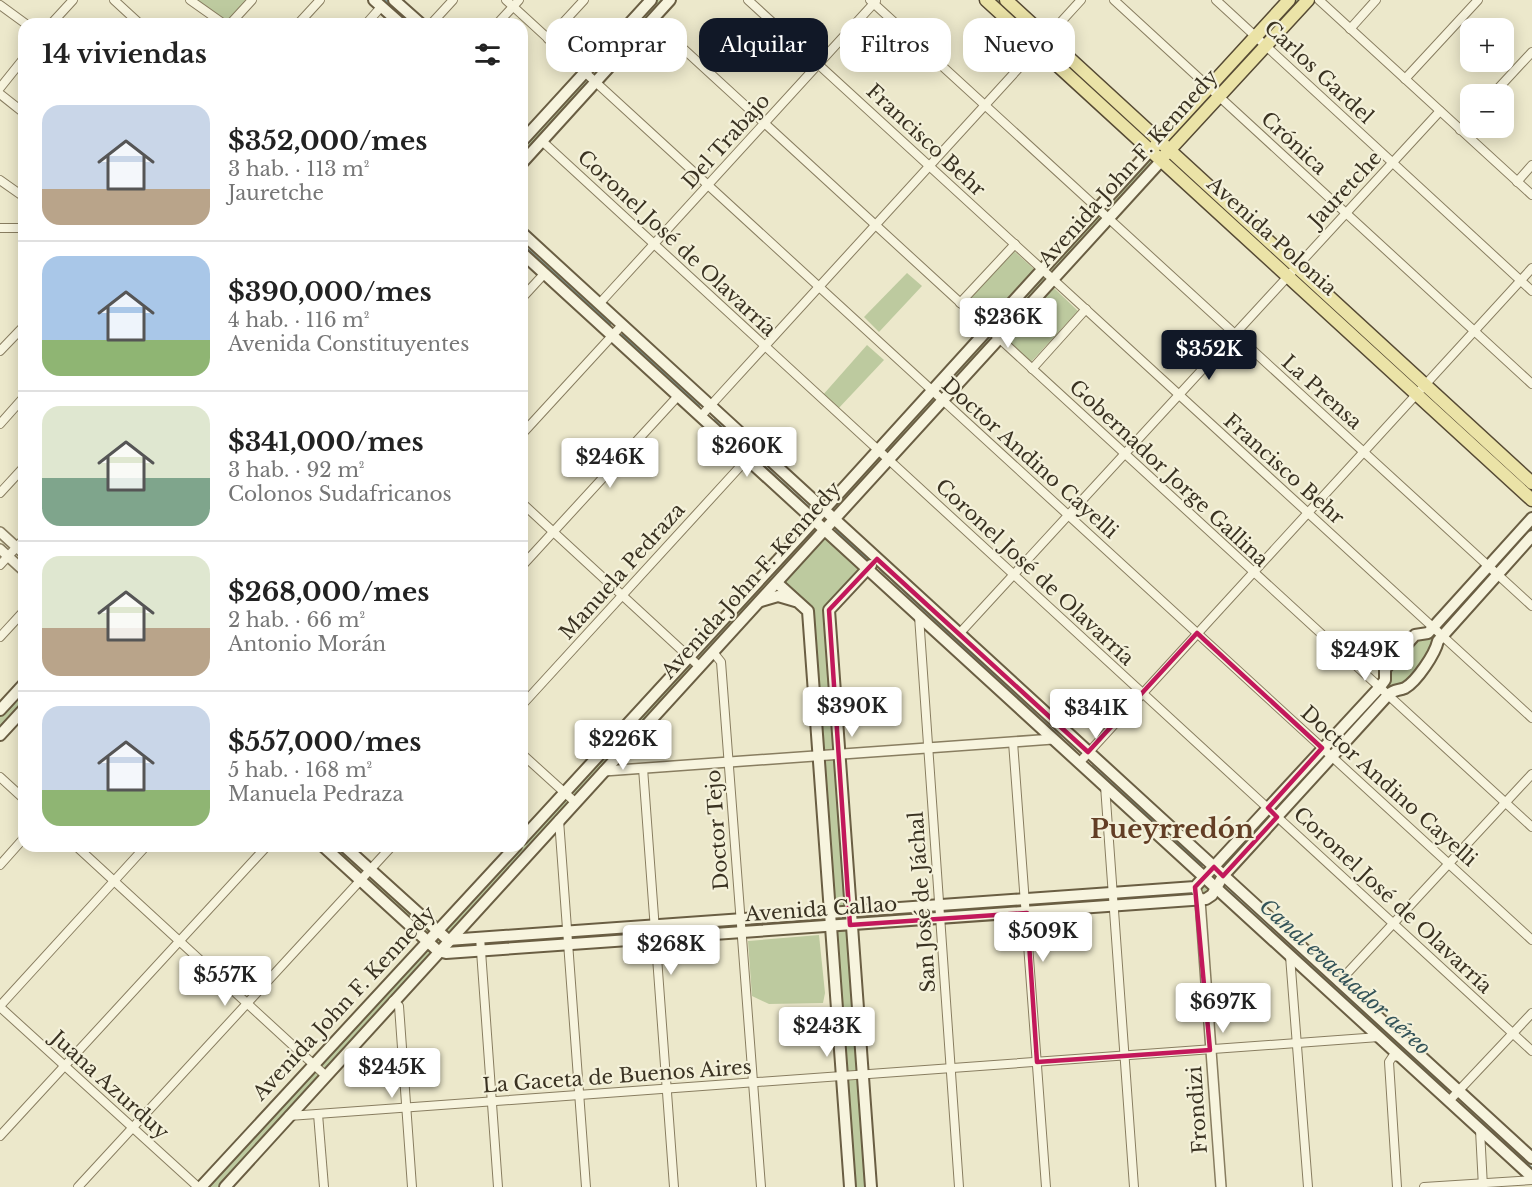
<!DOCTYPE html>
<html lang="es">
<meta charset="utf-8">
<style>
body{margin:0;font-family:"Libre Baskerville",serif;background:#f2f2f2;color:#222;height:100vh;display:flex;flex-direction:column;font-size:22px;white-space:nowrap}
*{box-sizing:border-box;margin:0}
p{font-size:20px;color:#767676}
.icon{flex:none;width:33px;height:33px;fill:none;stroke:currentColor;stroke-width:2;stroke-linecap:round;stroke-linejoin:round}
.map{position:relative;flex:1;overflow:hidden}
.details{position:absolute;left:18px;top:18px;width:510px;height:834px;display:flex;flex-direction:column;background:#fff;border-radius:18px;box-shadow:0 3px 15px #0003}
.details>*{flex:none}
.guide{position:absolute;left:546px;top:18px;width:570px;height:54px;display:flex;gap:12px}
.controls{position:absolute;left:1460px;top:18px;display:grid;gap:12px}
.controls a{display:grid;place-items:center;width:54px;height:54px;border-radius:12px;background:#fff;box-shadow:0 3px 15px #0003;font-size:30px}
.price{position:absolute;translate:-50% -51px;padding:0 14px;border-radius:6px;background:#fff;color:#222;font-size:20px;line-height:39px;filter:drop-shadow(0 2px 3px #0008)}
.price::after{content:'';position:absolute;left:50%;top:36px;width:18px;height:14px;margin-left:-9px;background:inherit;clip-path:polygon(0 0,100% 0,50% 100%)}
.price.current{background:#111827;color:#fff}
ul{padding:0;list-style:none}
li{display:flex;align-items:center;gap:18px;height:150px;padding:0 24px}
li+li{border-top:2px solid #e0e0e0}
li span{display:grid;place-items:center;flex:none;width:168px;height:120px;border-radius:18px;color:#555}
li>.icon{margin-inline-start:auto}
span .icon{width:72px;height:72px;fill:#fffc;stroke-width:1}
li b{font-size:26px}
h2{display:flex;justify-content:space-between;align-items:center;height:72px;padding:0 24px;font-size:26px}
.pill{padding:0 21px;border-radius:18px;background:#fff;box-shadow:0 3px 15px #0003;font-size:21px;line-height:54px}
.pill.current{background:#111827;color:#fff}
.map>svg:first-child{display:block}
.green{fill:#bdca9f;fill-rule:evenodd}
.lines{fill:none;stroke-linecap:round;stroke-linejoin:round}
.stream{stroke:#728f8d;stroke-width:2}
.minor-casing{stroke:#887d60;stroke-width:10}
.tertiary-casing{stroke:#887d60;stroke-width:12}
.secondary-casing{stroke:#6a5e43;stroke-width:14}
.primary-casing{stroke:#564a34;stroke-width:15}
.minor{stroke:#f7f4de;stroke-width:8}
.tertiary{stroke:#f7f4de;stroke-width:9}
.secondary{stroke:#f7f4de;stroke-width:10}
.primary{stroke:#ebe3a7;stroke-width:12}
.marked{fill:none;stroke:#c2185b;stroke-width:4.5;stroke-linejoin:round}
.labels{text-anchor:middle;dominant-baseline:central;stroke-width:4.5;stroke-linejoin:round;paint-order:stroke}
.street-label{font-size:20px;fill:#3a3222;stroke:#f4f1da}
.water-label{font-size:21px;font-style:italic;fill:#335358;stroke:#f4f1da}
.district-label{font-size:26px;font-weight:bold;fill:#633e25;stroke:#f4f1da}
</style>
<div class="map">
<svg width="1532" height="1187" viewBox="0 0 1532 1187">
<rect width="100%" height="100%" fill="#ece8cb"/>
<g class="green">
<polygon points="190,0 252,0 230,24"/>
<polygon points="651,0 670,0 522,163 522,141"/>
<path d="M986,0H1006L1160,141L1289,0H1308L1170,150L1532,483V500L1161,161L824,529L867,569L829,610L849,911L1195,887L1379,688C1386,666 1404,637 1428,633L1532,518V536L1405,688L1393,690L1212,895L850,925L871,1187H850L831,927L438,952L225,1187H201L427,942L323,846H344L437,930L516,846H522V839L1150,151ZM777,583L808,611L830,913L449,939Z"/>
<polygon points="1014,251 1034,269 986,321 966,303"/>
<polygon points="907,273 922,286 879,332 864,317"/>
<polygon points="1054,288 1078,311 1031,362 1006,340"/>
<polygon points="867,345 884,360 837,410 822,396"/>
<polygon points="24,684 24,709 0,735 0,710"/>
<polygon points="819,935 825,993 823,1003 769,1004 752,996 748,941"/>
</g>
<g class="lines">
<g class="stream">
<polyline points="385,0 411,24"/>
<polyline points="522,244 610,324"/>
<polyline points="622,335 699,406"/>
<polyline points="714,420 812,510"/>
<polyline points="836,530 868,560"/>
<polyline points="880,569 1075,751"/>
<polyline points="1092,766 1202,865"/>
<polyline points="1223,886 1446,1089"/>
<polyline points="1461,1104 1532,1168"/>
</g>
<g class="minor-casing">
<g id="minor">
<polyline points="114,0 140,24"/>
<polyline points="190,0 224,24"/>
<polyline points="506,0 1532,940"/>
<polyline points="748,0 1532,718"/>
<polyline points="870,0 1532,606"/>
<polyline points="1114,0 1532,384"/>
<polyline points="1216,0 1532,291"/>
<polyline points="1319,0 1532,195"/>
<polyline points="0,5 26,24"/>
<polyline points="652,20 1532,827"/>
<polyline points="51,24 73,0"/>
<polyline points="230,24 252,0"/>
<polyline points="298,24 320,0"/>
<polyline points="366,24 381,7"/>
<polyline points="431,24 453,0"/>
<polyline points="497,24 519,0"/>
<polyline points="1350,29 1376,0"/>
<polyline points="548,39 584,0"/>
<polyline points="1405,79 1478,0"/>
<polyline points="0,88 24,58"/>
<polyline points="0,94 24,113"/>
<polyline points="1493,94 1532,52"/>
<polyline points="1460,130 1470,119"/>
<polyline points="542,141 1532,1051"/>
<polyline points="0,180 24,197"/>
<polyline points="1517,182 1532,165"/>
<polyline points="0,228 24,228"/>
<polyline points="522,298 544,274"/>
<polyline points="600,303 876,1"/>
<polyline points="960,303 1015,244"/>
<polyline points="0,351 24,326"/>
<polyline points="1032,369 1086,309"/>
<polyline points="701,416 1081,0"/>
<polyline points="0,424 24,397"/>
<polyline points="522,434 622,325"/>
<polyline points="0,493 24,467"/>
<polyline points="522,503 700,667"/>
<polyline points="0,565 24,539"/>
<polyline points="522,566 678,396"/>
<polyline points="919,616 959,1187"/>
<polyline points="959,634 1440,111"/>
<polyline points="0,637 24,611"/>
<polyline points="713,652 721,662 761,1187"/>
<polyline points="522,705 747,459"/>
<polyline points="1013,742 1046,1187"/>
<polyline points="522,754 575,802"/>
<polyline points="1079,763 1532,268"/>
<polyline points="643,768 674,1187"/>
<polyline points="0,777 24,799"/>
<polyline points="1105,786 1134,1187"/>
<polyline points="559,820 586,1187"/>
<polyline points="76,846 325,1075"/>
<polyline points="0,865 24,838"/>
<polyline points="480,937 498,1187"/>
<polyline points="1290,956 1308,1187"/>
<polyline points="1339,982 1532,774"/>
<polyline points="393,1001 399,1006 412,1187"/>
<polyline points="0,1006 146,846"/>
<polyline points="0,1007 198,1187"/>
<polyline points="1449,1101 1532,1013"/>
<polyline points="318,1114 324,1187"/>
<polyline points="289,1116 1379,1037"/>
<polyline points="1480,1130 1483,1187"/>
<polyline points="0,1136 267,846"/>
<polyline points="78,1187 392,846"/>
<polyline points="1397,1187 1389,1062 1393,1056 1401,1057"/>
<polyline points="1424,1187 1532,1180"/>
</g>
</g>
<g class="tertiary-casing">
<g id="tertiary">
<polyline points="0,532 24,554"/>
<polyline points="0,549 24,571"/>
<polyline points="604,771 1053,739"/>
<polyline points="1195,887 1200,900 1221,1187"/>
</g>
</g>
<g class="secondary-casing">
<g id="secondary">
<polyline points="374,0 401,24"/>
<polyline points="394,0 421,24"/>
<polyline points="522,141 651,0"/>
<polyline points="522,163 670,0"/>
<polyline points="522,233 1532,1158"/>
<polyline points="522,253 1532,1177"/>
<polyline points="777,583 808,611 850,1187"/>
<polyline points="761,601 778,596 795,601"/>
<polyline points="0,710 24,684"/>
<polyline points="0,735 24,709"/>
<path d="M522,839C733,611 941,381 1150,151"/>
<path d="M323,846L438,951L446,953L1206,899L1212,895L1223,876L1388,695C1394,689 1398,691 1405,688C1417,681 1435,654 1438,641L1532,536"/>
<polyline points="344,846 448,940 1195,887 1379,688 1385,680 1385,669 1415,635 1428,633 1532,518"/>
<polyline points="201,1187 516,846"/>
<polyline points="225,1187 1161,161"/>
<polyline points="871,1187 829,610 871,565"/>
</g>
</g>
<g class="primary-casing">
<g id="primary">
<polyline points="986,0 1532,500"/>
<polyline points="1006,0 1532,483"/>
<polyline points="1156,145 1289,0"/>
<polyline points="1165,155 1308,0"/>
</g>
</g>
<use href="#minor" class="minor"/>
<use href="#tertiary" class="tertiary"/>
<use href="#secondary" class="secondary"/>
<use href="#primary" class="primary"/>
</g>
<path class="marked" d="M877,559L1088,752L1197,633L1322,748L1268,808L1277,817L1223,876L1214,867L1195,887L1210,1050L1037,1062L1027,913L850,925L829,610Z"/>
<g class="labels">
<g class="street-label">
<text transform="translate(1319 72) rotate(43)">Carlos Gardel</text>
<text transform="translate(926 140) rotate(43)">Francisco Behr</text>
<text transform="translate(726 141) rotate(-48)">Del Trabajo</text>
<text transform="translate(1294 143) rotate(43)">Crónica</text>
<text transform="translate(1128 168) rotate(-48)">Avenida John F. Kennedy</text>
<text transform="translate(1345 189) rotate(-47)">Jauretche</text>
<text transform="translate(1272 236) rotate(42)">Avenida Polonia</text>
<text transform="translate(677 243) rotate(43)">Coronel José de Olavarría</text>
<text transform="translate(1322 392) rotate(42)">La Prensa</text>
<text transform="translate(1030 458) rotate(42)">Doctor Andino Cayelli</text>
<text transform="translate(1284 469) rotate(42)">Francisco Behr</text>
<text transform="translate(1169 473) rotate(43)">Gobernador Jorge Gallina</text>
<text transform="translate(622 571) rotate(-48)">Manuela Pedraza</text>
<text transform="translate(1035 572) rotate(43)">Coronel José de Olavarría</text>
<text transform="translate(751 580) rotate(-48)">Avenida John F. Kennedy</text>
<text transform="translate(1389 786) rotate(42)">Doctor Andino Cayelli</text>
<text transform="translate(717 830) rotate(-94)">Doctor Tejo</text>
<text transform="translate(1393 900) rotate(43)">Coronel José de Olavarría</text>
<text transform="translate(922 902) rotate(-94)">San José de Jáchal</text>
<text transform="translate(821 909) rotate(-4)">Avenida Callao</text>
<text transform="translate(344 1003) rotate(-47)">Avenida John F. Kennedy</text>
<text transform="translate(617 1076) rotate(-4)">La Gaceta de Buenos Aires</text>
<text transform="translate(110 1085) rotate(42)">Juana Azurduy</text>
<text transform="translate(1197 1110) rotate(-94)">Frondizi</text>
</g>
<g class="water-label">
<text transform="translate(1345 977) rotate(42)">Canal evacuador aéreo</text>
</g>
<g class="district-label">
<text x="1172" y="829">Pueyrredón</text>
</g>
</g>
</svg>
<div class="controls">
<a>+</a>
<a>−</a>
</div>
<b class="price" style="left:1008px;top:349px">$236K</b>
<b class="price current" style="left:1209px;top:381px">$352K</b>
<b class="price" style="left:747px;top:478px">$260K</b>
<b class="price" style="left:610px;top:489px">$246K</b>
<b class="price" style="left:1365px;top:682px">$249K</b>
<b class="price" style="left:852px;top:738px">$390K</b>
<b class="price" style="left:1096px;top:740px">$341K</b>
<b class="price" style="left:623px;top:771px">$226K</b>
<b class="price" style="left:1043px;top:963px">$509K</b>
<b class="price" style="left:671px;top:976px">$268K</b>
<b class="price" style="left:225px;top:1007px">$557K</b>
<b class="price" style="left:1223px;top:1034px">$697K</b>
<b class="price" style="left:827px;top:1058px">$243K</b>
<b class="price" style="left:392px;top:1099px">$245K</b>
<div class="guide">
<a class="pill">Comprar</a>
<a class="pill current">Alquilar</a>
<a class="pill">Filtros</a>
<a class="pill">Nuevo</a>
</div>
<section class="details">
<h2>14 viviendas<svg class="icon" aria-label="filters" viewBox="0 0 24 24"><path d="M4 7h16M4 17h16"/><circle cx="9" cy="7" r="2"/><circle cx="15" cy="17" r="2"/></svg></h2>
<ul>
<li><span style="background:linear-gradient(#c9d6e8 70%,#b9a48a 0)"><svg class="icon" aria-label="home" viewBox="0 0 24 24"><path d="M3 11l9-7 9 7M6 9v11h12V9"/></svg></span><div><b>$352,000/mes</b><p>3 hab. · 113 m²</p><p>Jauretche</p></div></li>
<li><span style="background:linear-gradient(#a9c7e8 70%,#8fb573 0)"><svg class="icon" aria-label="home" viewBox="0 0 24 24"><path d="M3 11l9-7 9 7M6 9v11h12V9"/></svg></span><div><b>$390,000/mes</b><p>4 hab. · 116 m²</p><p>Avenida Constituyentes</p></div></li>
<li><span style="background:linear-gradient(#dfe7d0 60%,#7fa58c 0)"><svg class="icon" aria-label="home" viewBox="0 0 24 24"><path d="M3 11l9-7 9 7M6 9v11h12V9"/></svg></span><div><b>$341,000/mes</b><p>3 hab. · 92 m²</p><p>Colonos Sudafricanos</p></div></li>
<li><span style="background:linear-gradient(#dfe7d0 60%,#b9a48a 0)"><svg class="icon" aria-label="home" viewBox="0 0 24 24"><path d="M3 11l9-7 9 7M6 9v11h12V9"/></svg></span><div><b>$268,000/mes</b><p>2 hab. · 66 m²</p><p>Antonio Morán</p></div></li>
<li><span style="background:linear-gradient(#c9d6e8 70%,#8fb573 0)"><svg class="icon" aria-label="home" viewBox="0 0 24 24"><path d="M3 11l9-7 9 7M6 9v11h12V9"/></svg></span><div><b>$557,000/mes</b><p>5 hab. · 168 m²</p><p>Manuela Pedraza</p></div></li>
</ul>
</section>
</div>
